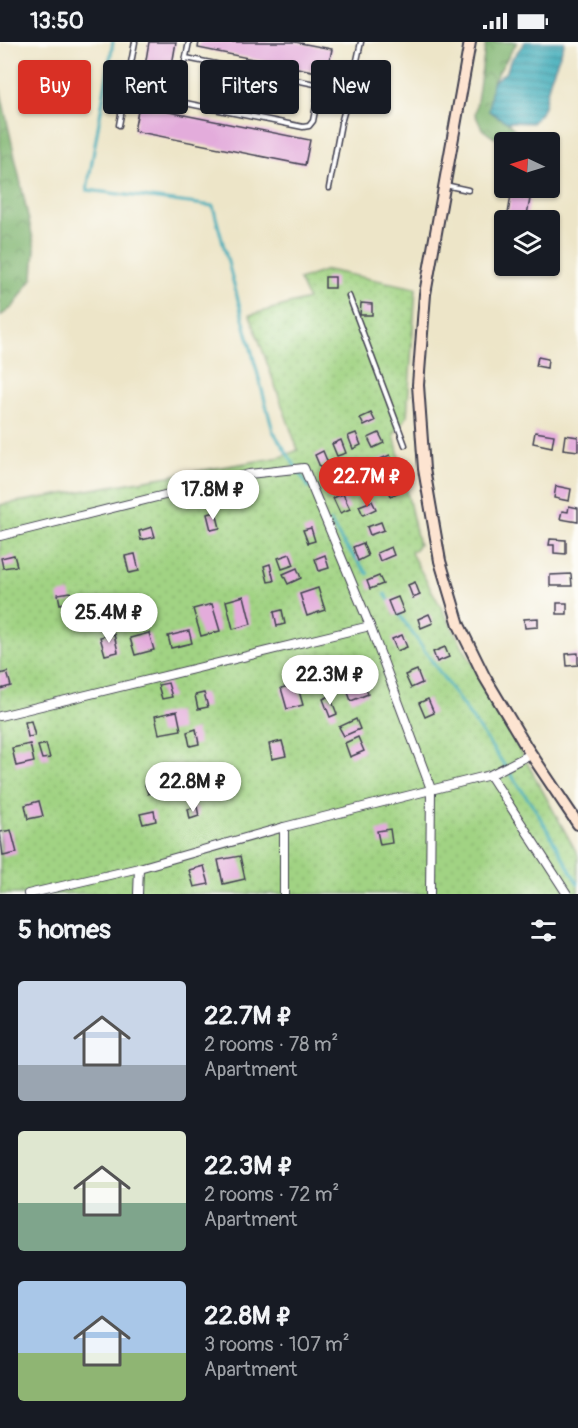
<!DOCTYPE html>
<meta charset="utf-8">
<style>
body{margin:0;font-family:Pangolin,sans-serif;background:#242831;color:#f1f3f6;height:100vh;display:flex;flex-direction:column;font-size:22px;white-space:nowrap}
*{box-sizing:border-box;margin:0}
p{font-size:20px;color:#9ea1a6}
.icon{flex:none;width:33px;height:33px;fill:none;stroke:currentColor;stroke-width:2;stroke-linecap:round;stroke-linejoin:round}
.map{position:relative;height:852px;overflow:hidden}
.side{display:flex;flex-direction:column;background:#171b24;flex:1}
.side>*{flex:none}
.hud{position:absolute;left:18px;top:18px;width:543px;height:54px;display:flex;gap:12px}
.needle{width:39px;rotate:274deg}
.tools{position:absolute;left:494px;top:90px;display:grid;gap:12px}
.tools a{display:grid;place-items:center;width:66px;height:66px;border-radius:6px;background:#171b24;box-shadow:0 2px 4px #0004;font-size:30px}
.price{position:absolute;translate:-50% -51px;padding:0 14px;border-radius:21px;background:#fff;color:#222;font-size:20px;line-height:39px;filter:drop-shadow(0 2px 3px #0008)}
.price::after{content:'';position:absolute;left:50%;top:36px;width:18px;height:14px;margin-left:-9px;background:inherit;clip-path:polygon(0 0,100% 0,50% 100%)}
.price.active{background:#d93025;color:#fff}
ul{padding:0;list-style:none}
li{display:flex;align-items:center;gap:18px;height:150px;padding:0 18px}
li span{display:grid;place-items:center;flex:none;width:168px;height:120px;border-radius:6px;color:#555}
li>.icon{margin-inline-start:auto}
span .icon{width:72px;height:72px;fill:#fffc;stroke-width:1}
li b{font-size:26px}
h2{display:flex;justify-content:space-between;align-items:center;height:72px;padding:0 18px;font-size:26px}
.tag{padding:0 21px;border-radius:6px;background:#171b24;box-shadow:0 2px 4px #0004;font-size:21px;line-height:54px}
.tag.active{background:#d93025;color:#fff}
.status{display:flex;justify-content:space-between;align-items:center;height:42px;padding:0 30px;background:#171b24;direction:ltr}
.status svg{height:16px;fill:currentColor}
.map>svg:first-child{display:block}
.green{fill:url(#green-dots);stroke:#627a5f;stroke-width:1.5}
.forest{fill:url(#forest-crowns);stroke:#516c56;stroke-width:1.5}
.water{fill:url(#water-rules);stroke:#2e667a;stroke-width:1.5}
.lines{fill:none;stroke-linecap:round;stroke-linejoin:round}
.stream{stroke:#3baab8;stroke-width:3}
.building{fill:#e3acdb}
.service-casing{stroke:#403f50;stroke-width:7}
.minor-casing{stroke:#403f50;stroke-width:10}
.secondary-casing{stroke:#403f50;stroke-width:14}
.service{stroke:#fff;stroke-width:4}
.minor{stroke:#fff;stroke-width:8}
.secondary{stroke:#fde4d1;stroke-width:10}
</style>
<div class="status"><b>13:50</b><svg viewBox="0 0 49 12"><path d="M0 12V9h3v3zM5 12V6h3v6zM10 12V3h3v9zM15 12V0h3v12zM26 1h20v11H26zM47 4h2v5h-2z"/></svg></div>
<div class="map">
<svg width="578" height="852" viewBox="0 0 578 852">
<defs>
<pattern id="green-dots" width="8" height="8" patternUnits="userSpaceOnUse" patternTransform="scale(1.5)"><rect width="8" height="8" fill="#a1d383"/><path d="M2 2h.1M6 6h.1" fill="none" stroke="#8ab572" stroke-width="1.8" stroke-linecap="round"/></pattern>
<pattern id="forest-crowns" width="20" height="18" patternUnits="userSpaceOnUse" patternTransform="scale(1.5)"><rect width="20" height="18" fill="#80b571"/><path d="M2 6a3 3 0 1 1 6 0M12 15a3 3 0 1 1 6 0" fill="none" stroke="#68935e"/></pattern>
<pattern id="water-rules" width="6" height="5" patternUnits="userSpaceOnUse" patternTransform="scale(1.5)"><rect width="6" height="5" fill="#3baab8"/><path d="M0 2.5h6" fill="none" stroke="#318a97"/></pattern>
</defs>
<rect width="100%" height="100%" fill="#fdfcf7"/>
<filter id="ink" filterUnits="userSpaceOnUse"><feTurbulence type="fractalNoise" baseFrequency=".0167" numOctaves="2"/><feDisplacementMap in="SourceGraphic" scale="12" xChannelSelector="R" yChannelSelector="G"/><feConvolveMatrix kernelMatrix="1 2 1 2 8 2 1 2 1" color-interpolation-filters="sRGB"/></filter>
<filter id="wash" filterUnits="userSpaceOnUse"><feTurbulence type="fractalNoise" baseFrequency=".008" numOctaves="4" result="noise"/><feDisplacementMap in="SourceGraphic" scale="24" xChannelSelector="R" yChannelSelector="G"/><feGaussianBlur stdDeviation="1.35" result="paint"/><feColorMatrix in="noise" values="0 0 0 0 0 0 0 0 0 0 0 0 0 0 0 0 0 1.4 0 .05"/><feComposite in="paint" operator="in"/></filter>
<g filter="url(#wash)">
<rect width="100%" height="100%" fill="#ede5c8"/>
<polygon class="green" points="327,228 416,246 407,375 394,392 419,503 411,511 578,813 578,852 0,852 0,463 281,415 298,408 250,273 308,257 299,238"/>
<g class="forest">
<polygon points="486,0 517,0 492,41 489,69 507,80 525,98 508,100 493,95 482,87 475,72"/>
<polygon points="0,47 35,206 33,235 13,265 0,274"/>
</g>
<polygon class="water" points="525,0 565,0 550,38 544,64 541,71 532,81 507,80 489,69 492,41 507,29 510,19"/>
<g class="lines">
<g class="stream">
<polyline points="113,0 87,148 213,164 273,389 309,446"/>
<polyline points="330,479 343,501 368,532"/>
<polyline points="385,552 391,561"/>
<polyline points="397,569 537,770 578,842"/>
</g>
</g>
<g id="blocks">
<g class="building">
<polygon points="149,0 176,0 169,41 143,36"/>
<polygon points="199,0 295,0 332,7 327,32 198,6"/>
<polygon points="139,64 310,98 305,123 134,89"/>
<polygon points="511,153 530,157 526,178 507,178"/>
<rect x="325" y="235" width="10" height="11"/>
<polygon points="361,261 372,262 372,273 360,273"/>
<polygon points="538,315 548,317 547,326 536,324"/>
<polygon points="371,371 375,379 364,384 360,376"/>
<polygon points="535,390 554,393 552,405 533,401"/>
<polygon points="356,391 361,403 353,407 348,394"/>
<polygon points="379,391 384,401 373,406 368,396"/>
<polygon points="565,393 578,395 578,409 563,407"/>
<polygon points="341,398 346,411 337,414 332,402"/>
<polygon points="323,409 328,421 320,425 315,413"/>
<polygon points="390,413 395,424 381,430 376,419"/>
<polygon points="363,435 366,442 352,448 349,440"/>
<polygon points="399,439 403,448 391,454 387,444"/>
<polygon points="556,444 571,447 569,459 554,456"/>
<polygon points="343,452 350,467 340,471 333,456"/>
<polygon points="372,459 376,467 363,473 359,464"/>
<polygon points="569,464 578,466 578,480 560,477 562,469 568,470"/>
<polygon points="216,470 220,486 211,488 207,472"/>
<polygon points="381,480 384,488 370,493 367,485"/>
<polygon points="152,485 155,495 141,498 139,489"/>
<polygon points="311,486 315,499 308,501 303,488"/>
<polygon points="550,497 566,498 566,512 554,511 554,503 549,503"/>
<polygon points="363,501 368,514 358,519 353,505"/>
<polygon points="391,505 394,513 380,519 377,511"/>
<polygon points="135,512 139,529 129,531 125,514"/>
<polygon points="290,512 294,523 282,527 278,516"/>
<polygon points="14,513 17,524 3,526 1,516"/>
<polygon points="325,513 329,526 319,529 315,517"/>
<polygon points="270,522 274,539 268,540 264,524"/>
<polygon points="297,526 301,536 288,542 283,532"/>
<polygon points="571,532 572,544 550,544 550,533"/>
<polygon points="379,534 383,542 370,547 367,539"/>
<polygon points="415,540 420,553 413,556 408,543"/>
<polygon points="318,546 325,568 307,574 300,552"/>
<polygon points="70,550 72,559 60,562 58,552"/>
<polygon points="244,554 251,582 233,587 226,559"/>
<polygon points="398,555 404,570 394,574 388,559"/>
<rect x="557" y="561" width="10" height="11"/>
<polygon points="212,562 220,589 201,594 193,567"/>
<polygon points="282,568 285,582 277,584 274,570"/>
<polygon points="429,572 433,581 421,586 418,577"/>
<polygon points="538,576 538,585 525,586 524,577"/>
<polygon points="189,589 192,601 171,606 168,594"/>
<polygon points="149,591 154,608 135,613 130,596"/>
<polygon points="114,592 118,610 105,613 100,595"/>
<polygon points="402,593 407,605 397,609 392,597"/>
<polygon points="445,605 449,615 437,620 433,610"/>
<polygon points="578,611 578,623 567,624 566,612"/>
<polygon points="417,628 422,641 411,646 405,633"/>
<polygon points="7,630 11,644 0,647 0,632"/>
<polygon points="360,630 368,652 351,659 343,636"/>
<polygon points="168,641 172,655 162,657 158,643"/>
<polygon points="297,642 303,663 287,667 281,646"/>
<polygon points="204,651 208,665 198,667 195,653"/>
<polygon points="330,654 337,672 330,675 323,657"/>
<polygon points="428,657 434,671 425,675 419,661"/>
<polygon points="177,669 181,688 159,692 155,674"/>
<polygon points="356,677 360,687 344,694 339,685"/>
<polygon points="31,679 35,694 28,695 25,680"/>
<polygon points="196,687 199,702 190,704 187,690"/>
<polygon points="358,695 364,709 350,715 345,701"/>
<polygon points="282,699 286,714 272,717 269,702"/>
<polygon points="30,702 34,720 16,724 12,706"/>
<polygon points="46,702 50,716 42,717 38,704"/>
<polygon points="181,723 183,733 179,734 180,739 165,741 162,727"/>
<polygon points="156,740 158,750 148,752 145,743"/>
<polygon points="39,759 43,774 28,777 25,763"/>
<polygon points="197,765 199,774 190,777 188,767"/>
<polygon points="154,769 156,779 143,782 140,772"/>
<polygon points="390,787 392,801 380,803 377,789"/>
<polygon points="11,788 17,811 3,814 0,790"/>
<polygon points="240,814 245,837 223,842 218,818"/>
<polygon points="204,824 209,842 194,845 189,828"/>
</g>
</g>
</g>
<g filter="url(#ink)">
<use href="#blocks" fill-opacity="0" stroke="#403f50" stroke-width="1.5"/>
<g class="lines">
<g class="service-casing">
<g id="service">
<polyline points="186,16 320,43"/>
<polyline points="126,49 303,85 309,84 313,79 320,43 337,46"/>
<polyline points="177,59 189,0"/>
<polyline points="119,83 135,0"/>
<polyline points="445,143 468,148"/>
<polyline points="329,146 341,81 351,46 361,0"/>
<polyline points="349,254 405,403"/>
</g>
</g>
<g class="minor-casing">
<g id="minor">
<polyline points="0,494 249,432 304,426 370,584"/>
<polyline points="0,674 370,584 431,747 430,852"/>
<polyline points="490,733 567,852"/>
<polyline points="28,852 139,826 284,785 490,733 531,712"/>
<polyline points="138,852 139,826"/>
<polyline points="284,852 284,785"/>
</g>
</g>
<g class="secondary-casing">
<polyline id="secondary" points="470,0 425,252 418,343 424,427 440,519 459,583 484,634 527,706 578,782"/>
</g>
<use href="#service" class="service"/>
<use href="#minor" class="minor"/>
<use href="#secondary" class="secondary"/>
</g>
</g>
</svg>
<div class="tools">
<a><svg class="needle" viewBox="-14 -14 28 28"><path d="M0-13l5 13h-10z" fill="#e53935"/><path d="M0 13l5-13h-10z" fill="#9ea1a6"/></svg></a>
<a><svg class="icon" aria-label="layers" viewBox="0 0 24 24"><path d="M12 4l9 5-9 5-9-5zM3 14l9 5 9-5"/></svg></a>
</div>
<b class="price active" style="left:367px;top:466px">22.7M ₽</b>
<b class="price" style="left:213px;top:479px">17.8M ₽</b>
<b class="price" style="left:109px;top:602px">25.4M ₽</b>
<b class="price" style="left:330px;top:664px">22.3M ₽</b>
<b class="price" style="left:193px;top:771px">22.8M ₽</b>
<div class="hud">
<a class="tag active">Buy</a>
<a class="tag">Rent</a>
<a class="tag">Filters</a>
<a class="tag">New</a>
</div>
</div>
<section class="side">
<h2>5 homes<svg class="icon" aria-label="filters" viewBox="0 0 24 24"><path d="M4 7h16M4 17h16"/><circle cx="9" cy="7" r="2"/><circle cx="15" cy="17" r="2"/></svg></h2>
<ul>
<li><span style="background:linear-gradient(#c9d6e8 70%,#9aa5b1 0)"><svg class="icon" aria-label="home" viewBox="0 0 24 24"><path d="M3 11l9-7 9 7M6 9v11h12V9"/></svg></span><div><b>22.7M ₽</b><p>2 rooms · 78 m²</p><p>Apartment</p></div></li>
<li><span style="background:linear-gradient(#dfe7d0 60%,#7fa58c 0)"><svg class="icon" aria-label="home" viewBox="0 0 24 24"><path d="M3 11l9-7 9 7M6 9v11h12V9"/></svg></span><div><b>22.3M ₽</b><p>2 rooms · 72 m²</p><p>Apartment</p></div></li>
<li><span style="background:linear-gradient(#a9c7e8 60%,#8fb573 0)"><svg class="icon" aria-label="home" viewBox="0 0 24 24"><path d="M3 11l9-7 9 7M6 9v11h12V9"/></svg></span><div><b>22.8M ₽</b><p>3 rooms · 107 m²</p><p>Apartment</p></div></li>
</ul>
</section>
